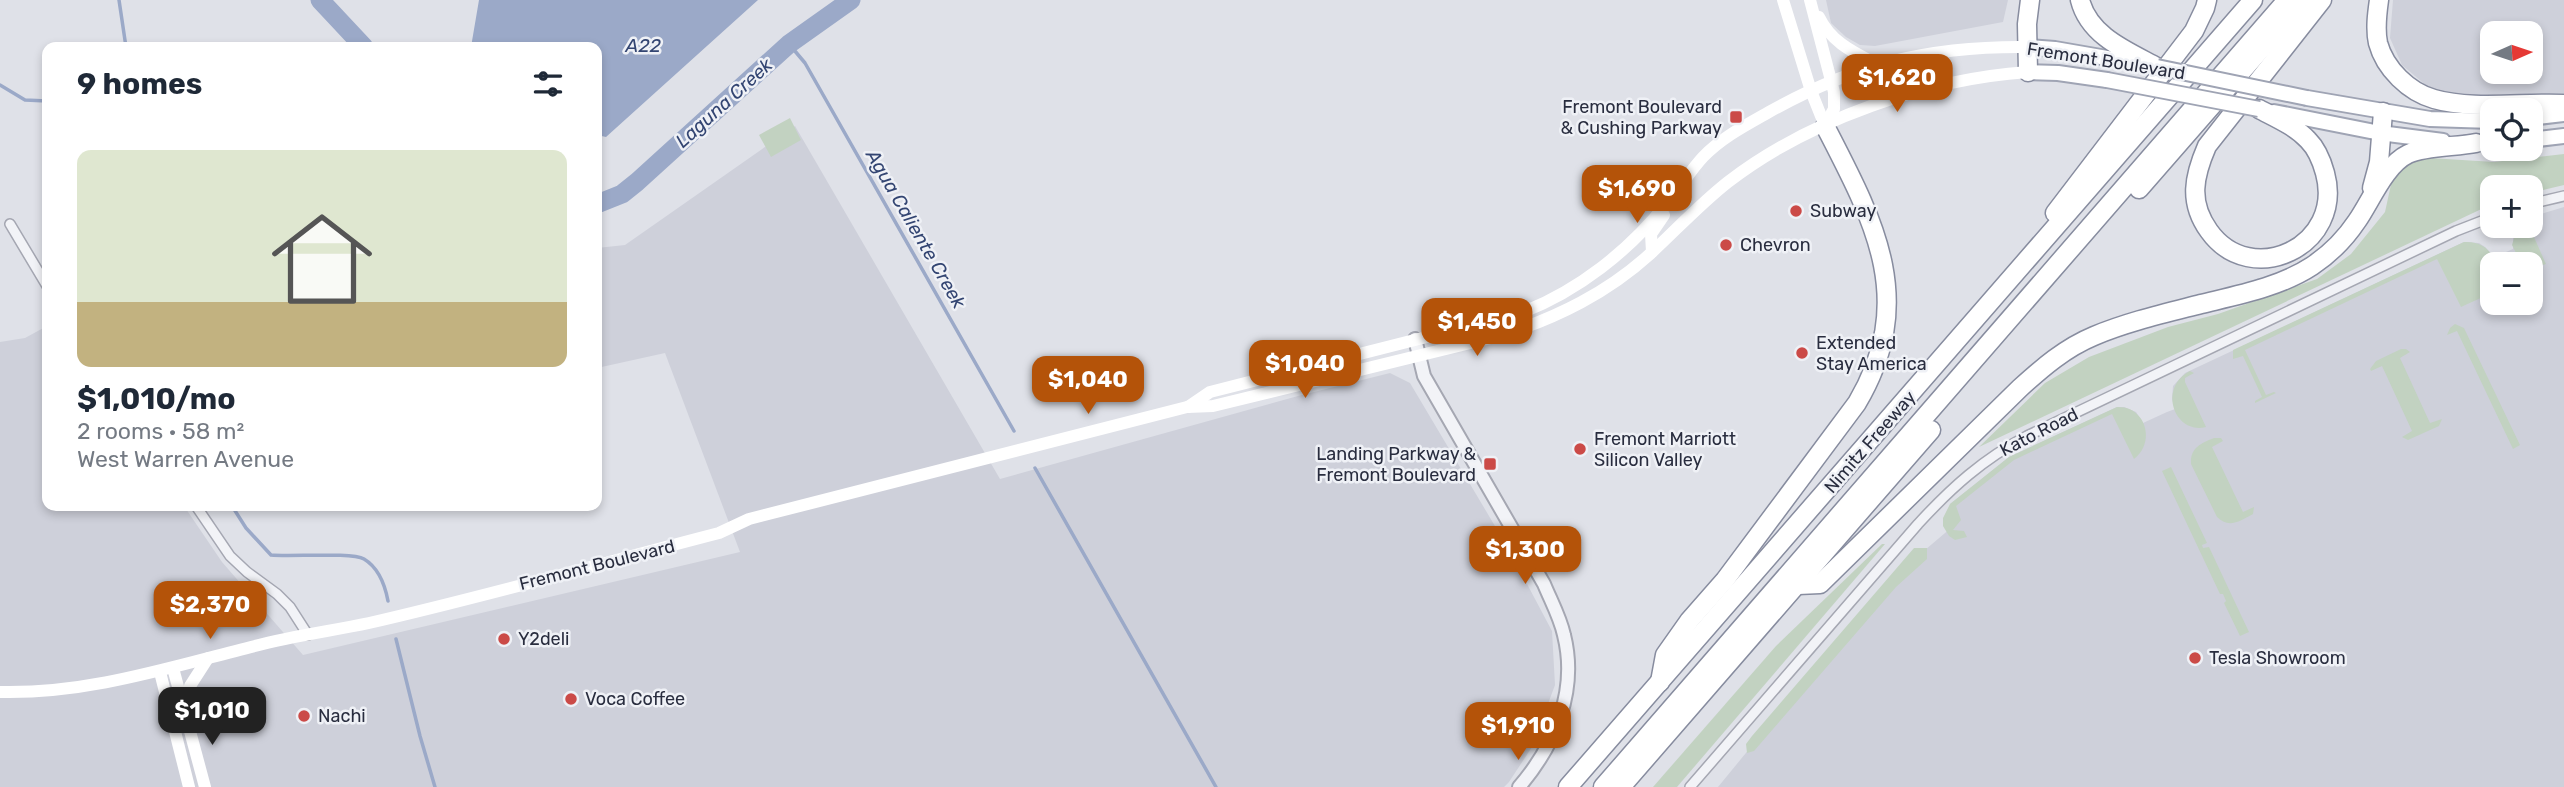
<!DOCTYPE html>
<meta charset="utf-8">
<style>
body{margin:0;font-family:Rubik,sans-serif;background:#f2f2f3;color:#1f2937;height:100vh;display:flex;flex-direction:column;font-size:26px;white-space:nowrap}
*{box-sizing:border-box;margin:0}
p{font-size:23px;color:#747a83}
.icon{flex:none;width:38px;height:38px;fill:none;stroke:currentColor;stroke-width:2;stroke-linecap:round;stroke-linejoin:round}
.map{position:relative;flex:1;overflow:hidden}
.details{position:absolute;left:42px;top:42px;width:560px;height:469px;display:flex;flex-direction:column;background:#fff;border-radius:14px;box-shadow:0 4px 10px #0003}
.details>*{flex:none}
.needle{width:46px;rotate:87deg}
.tools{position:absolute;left:2480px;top:21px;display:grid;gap:14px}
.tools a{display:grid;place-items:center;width:63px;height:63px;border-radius:14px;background:#fff;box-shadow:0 4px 10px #0003;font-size:35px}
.price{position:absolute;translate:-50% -60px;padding:0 16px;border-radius:14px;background:#b45309;color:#fff;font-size:23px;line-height:46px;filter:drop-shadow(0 2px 4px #0008)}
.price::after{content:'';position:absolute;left:50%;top:42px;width:21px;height:16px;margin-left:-10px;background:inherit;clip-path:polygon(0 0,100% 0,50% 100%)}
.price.selected{background:#222;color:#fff}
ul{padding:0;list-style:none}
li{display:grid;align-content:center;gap:14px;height:371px;padding:0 35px}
li span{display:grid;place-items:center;height:217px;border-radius:14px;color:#555}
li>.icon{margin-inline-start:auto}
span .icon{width:126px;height:126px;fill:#fffc;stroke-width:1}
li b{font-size:30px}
h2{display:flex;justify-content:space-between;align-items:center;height:84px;padding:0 35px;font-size:30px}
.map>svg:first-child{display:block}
.built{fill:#ced0da;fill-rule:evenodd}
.green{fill:#c2d2c1}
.water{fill:#9ba9c8}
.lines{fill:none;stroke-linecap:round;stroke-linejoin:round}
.stream{stroke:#9ba9c8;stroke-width:3.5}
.river{stroke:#9ba9c8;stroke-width:19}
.minor-casing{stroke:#a5a7b2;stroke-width:12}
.tertiary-casing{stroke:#a5a7b2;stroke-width:16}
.primary-casing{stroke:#9fa4b4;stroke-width:18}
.motorway-casing{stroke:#878c9f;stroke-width:21}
.minor{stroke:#f2f3f7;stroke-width:9}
.tertiary{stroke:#f2f3f7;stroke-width:12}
.secondary{stroke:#fff;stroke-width:12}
.primary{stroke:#fff;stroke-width:14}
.motorway{stroke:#fff;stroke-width:18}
.primary-bridge-casing{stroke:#9fa4b4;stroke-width:18;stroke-linecap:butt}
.primary-bridge{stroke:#fff;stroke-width:14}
.poi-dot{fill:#cb4a47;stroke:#eff1f6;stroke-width:2.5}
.labels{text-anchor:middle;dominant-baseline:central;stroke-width:5;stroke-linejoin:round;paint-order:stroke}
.street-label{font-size:18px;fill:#292d3f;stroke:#eff1f6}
.poi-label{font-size:18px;fill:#292d3f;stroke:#eff1f6;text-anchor:start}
.water-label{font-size:19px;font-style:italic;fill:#334572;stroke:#eff1f6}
</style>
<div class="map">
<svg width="2564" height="787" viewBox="0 0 2564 787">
<rect width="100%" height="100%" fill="#dfe1e8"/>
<g class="built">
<polygon points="1826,0 2008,0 2003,22 1875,46 1860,45 1846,37 1831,23"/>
<path d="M2393,0H2564V93L2456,96L2428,87L2402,65L2390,38ZM2492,33H2530V72H2492Z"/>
<polygon points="795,126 1000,479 1298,396 1390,373 1410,383 1508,548 1552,631 1555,685 1532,747 1509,782 1504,787 0,787 0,342 25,338 47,326 47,506 184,506 222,562 303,655 740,552 665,353 597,368 597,248 625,245"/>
<path d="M2564,207V787H1718L1905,559L1912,561L1958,522L1950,504L2009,457L2117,407H2124L2136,412L2143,423L2167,412L2175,409L2172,399L2173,386L2185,373L2464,242L2479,243L2485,247L2494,257L2513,249V236L2518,226H2530L2531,217ZM2492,264H2530V303H2492Z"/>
</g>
<g class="green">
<polygon points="790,118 801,140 771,157 759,135"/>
<polygon points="2564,154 2564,185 2531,193 2530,187 2492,187 2492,204 1979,447 2045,383 2089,357 2168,327 2218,314 2317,279 2351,254 2385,212 2392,180 2401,167 2414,161 2430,158 2494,162"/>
<polygon points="2518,226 2529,226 2546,264 2535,267 2520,261 2512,245"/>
<path d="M2464,242C2481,241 2491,249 2496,264H2492C2492,297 2489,294 2461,307L2437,259L2245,350L2266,395L2274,392L2276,393L2255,403V401L2262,397L2243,356L2233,359V350Z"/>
<polygon points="2455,324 2464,328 2520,445 2513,449 2457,331 2447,335 2450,328"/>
<polygon points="2401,349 2406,349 2410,352 2400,358 2430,423 2442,419 2439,426 2408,440 2402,437 2412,431 2382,366 2371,371 2370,369 2376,361"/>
<path d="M2190,371L2194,373L2185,378V382L2206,427C2175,435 2157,388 2190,371Z"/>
<path d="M2117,407C2146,406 2156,442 2134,459L2112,414L2014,460L1956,506L1961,520L1953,530L1964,531L1967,537L1955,540L1949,536L1943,526V518L1950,504L2009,457Z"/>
<path d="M2214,438H2221L2223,441L2212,447L2243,512L2254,507L2253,514C2240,521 2229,529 2217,517L2191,464C2190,448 2201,443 2214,438Z"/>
<polygon points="2171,467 2207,543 2202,545 2203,548 2209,547 2249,632 2240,636 2224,603 2226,601 2223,594 2220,594 2162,471"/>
<polygon points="1882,544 1885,544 1677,787 1653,787 1776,646"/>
<polygon points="1914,548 1927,548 1927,559 1896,587 1754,751 1747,753 1746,744 1752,736"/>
</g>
<polygon class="water" points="479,0 758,0 606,137 597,135 597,47 471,47"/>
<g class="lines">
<g class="stream">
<polyline points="119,0 126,47"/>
<polyline points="789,44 805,63 1014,431"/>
<polyline points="0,85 25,100 47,101"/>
<polyline points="1035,468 1216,787"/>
<path d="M232,506L246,528L271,555C290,557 352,552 364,559C379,568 385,585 388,601"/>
<polyline points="396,639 420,736 435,787"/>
</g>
<g class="river">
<polyline points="320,0 364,47"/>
<polyline points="597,204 622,194 637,182 789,44 851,0"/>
</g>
<g class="minor-casing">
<g id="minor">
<polyline points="2530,204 2564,196"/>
<polyline points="10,224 47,286"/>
<polyline points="196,506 230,556 247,572 277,594 290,607 308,635"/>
<path d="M1690,787L1918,524C1951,488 1983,459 2027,436L2456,231L2492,217"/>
</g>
</g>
<g class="tertiary-casing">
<path id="tertiary" d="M1415,339L1424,376L1544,584C1551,601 1560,617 1564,635C1578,691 1555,745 1519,787"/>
</g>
<g class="primary-casing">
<g id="primary">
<polyline points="2027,47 2055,49 2147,65"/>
<polyline points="2028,72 2058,73 2107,80"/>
<polyline points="2307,98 2430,119 2492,121"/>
<polyline points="2274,112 2380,133 2443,141"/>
<polyline points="2530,118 2564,114"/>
<polyline points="2530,140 2564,136"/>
<polyline points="2467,143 2492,142"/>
</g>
</g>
<g class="motorway-casing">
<g id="motorway">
<path d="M2080,0C2089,36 2127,51 2157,67"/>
<path d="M2379,0C2377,14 2375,29 2378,43C2385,69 2409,92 2434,99C2472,110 2523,102 2564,104"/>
<polyline points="2028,72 2027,24 2030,0"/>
<path d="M2259,109C2276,118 2295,126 2308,140C2316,148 2322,162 2325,173C2345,246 2251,290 2209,231C2188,202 2194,176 2207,146L2322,0"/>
<polyline points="2372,188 2379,162 2383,112"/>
<polyline points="2139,189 2304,0"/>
<polyline points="2055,213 2194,31 2205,8 2207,0"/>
<path d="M1798,585L1820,584L2020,388C2042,368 2065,348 2094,336C2127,322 2166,313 2201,304C2238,295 2280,287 2312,266C2330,254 2345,239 2357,221C2371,201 2385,165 2408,154C2425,146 2456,147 2476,143"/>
<path d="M1660,682L1665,655L1689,621L1725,580L1857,403C1918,300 1874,221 1825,126"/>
<polyline points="1568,787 2253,0"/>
<polyline points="1603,787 2287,0"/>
<polyline points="1621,787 1931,430"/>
</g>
</g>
<use href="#minor" class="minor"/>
<use href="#tertiary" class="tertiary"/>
<g class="secondary">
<polyline points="1783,0 1811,91 1825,126"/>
<polyline points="1810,0 1834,92 1834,109 1825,125"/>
<path d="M1819,17C1831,42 1853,52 1876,64"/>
<polyline points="1652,252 1651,234 1664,215"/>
<path d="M1188,407L1210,392L1521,313C1578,291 1629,251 1667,203C1680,188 1690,171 1703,157C1721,138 1746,125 1769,112C1855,64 1928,46 2027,47"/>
<polyline points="173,668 205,787"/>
<polyline points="160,672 189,787"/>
<path d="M0,692C89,694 170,667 255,646C292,636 331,631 369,623C487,596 603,563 719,533L749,519L1187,407L1213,406L1503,335C1558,317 1607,293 1650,254C1676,230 1700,204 1728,182C1810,119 1927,79 2028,72"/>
<polyline points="187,707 190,686 208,658"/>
</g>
<use href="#primary" class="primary"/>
<use href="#motorway" class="motorway"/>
<g class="primary-bridge-casing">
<g id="primary-bridge">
<polyline points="2157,67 2307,98"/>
<polyline points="2107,80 2259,109"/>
</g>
</g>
<use href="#primary-bridge" class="primary-bridge"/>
</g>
<g class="poi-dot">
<rect x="1729" y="110" width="14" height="14" rx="3.5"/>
<circle cx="1796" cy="211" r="7"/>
<circle cx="1726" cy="245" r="7"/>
<circle cx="1802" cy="353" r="7"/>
<circle cx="1580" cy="449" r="7"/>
<rect x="1483" y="457" width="14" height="14" rx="3.5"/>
<circle cx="504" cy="639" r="7"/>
<circle cx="2195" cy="658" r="7"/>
<circle cx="571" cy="699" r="7"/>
<circle cx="304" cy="716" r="7"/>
</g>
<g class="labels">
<g class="street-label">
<text transform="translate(2106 61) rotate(9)">Fremont Boulevard</text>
<text transform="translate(2039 432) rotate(-27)">Kato Road</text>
<text transform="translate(1870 442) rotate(-49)">Nimitz Freeway</text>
<text transform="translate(597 565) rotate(-14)">Fremont Boulevard</text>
</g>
<g class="poi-label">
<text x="1722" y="107" text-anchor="end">Fremont Boulevard<tspan x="1722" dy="21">&amp; Cushing Parkway</tspan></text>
<text x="1810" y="211">Subway</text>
<text x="1740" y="245">Chevron</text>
<text x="1816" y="343">Extended<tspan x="1816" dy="21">Stay America</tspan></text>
<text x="1594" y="439">Fremont Marriott<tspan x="1594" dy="21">Silicon Valley</tspan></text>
<text x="1476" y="454" text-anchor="end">Landing Parkway &amp;<tspan x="1476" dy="21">Fremont Boulevard</tspan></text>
<text x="518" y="639">Y2deli</text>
<text x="2209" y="658">Tesla Showroom</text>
<text x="585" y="699">Voca Coffee</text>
<text x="318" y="716">Nachi</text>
</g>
<g class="water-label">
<text x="643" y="45">A22</text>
<text transform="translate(724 103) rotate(-42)">Laguna Creek</text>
<text transform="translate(916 229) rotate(60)">Agua Caliente Creek</text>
</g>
</g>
</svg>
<div class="tools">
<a><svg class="needle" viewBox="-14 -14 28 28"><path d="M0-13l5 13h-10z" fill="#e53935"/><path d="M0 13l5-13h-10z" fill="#747a83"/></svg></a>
<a><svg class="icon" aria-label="locate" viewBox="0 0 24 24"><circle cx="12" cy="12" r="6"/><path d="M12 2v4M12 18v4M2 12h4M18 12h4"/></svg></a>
<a>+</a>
<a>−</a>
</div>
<b class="price" style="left:1897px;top:114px">$1,620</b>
<b class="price" style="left:1637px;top:225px">$1,690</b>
<b class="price" style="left:1477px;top:358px">$1,450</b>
<b class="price" style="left:1305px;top:400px">$1,040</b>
<b class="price" style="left:1088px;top:416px">$1,040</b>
<b class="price" style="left:1525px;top:586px">$1,300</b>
<b class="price" style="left:210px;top:641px">$2,370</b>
<b class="price selected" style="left:212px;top:747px">$1,010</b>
<b class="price" style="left:1518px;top:762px">$1,910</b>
<section class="details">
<h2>9 homes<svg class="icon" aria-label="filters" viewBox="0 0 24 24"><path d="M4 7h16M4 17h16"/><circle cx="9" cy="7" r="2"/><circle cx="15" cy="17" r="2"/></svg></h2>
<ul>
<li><span style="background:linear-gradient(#dfe7d0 70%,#c2b280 0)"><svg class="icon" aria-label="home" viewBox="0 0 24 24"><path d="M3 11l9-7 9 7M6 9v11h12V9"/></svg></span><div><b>$1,010/mo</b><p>2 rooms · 58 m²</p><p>West Warren Avenue</p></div></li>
</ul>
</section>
</div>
